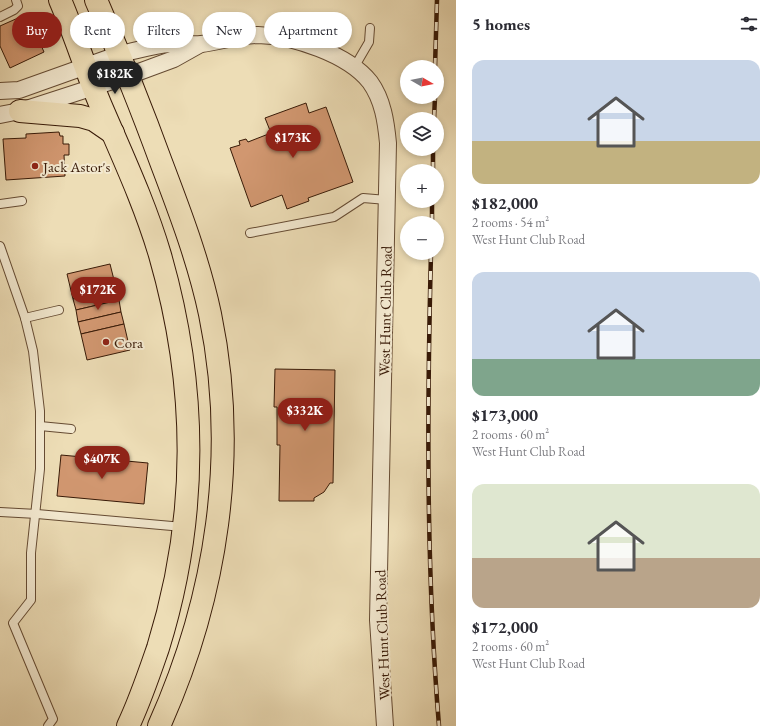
<!DOCTYPE html>
<meta charset="utf-8">
<style>
body{margin:0;font-family:"EB Garamond",serif;background:#f2f2f3;color:#2b2b33;height:100vh;display:flex;flex-direction:column;font-size:15px;white-space:nowrap}
*{box-sizing:border-box;margin:0}
p{font-size:13px;color:#7c7c81}
.icon{flex:none;width:22px;height:22px;fill:none;stroke:currentColor;stroke-width:2;stroke-linecap:round;stroke-linejoin:round}
.map{position:relative;flex:1;overflow:hidden}
.details{display:flex;flex-direction:column;background:#fff;width:320px}
.details>*{flex:none}
.guide{position:absolute;left:12px;top:12px;width:380px;height:36px;display:flex;gap:8px}
.needle{width:26px;rotate:99deg}
.buttons{position:absolute;left:400px;top:60px;display:grid;gap:8px}
.buttons a{display:grid;place-items:center;width:44px;height:44px;border-radius:50%;background:#fff;box-shadow:0 2px 6px #0003;font-size:20px}
.price{position:absolute;translate:-50% -34px;padding:0 9px;border-radius:14px;background:#8f2418;color:#fff;font-size:13px;line-height:26px;filter:drop-shadow(0 1px 2px #0008)}
.price::after{content:'';position:absolute;left:50%;top:24px;width:12px;height:9px;margin-left:-6px;background:inherit;clip-path:polygon(0 0,100% 0,50% 100%)}
.price.current{background:#222;color:#fff}
ul{padding:0;list-style:none}
li{display:grid;align-content:center;gap:8px;height:212px;padding:0 16px}
li span{display:grid;place-items:center;height:124px;border-radius:12px;color:#555}
li>.icon{margin-inline-start:auto}
span .icon{width:72px;height:72px;fill:#fffc;stroke-width:1}
li b{font-size:17px}
h2{display:flex;justify-content:space-between;align-items:center;height:48px;padding:0 16px;font-size:17px}
.chip{padding:0 14px;border-radius:18px;background:#fff;box-shadow:0 2px 6px #0003;font-size:14px;line-height:36px}
.chip.current{background:#8f2418;color:#fff}
main{display:flex;flex:1;min-height:0}
.map>svg:first-child{display:block}
.building{fill:#d19770;stroke:#381a07}
.lines{fill:none;stroke-linecap:round;stroke-linejoin:round}
.lane-casing{stroke:#654b33;stroke-width:10}
.street-casing{stroke:#654b33;stroke-width:18}
.primary-casing{stroke:#381a07;stroke-width:24}
.lane{stroke:#f3e9d0;stroke-width:8}
.street{stroke:#f3e9d0;stroke-width:16}
.primary{stroke:#edddb6;stroke-width:22}
.rail-casing{stroke:#381a07;stroke-width:4.5}
.rail{stroke:#f3e9d0;stroke-width:3;stroke-dasharray:9;stroke-linecap:butt}
.poi-dot{fill:#8f2418;stroke:#f3e9d0;stroke-width:1.5}
.labels{text-anchor:middle;dominant-baseline:central;stroke-width:4;stroke-linejoin:round;paint-order:stroke}
.poi-label{font-size:15px;fill:#381a07;stroke:#f3e9d0;text-anchor:start}
.street-label{font-size:15px;fill:#381a07;stroke:#f3e9d0}
</style>
<main>
<div class="map">
<svg width="456" height="726" viewBox="0 0 456 726">
<rect width="100%" height="100%" fill="#edddb6"/>
<filter id="stains"><feTurbulence type="fractalNoise" baseFrequency=".005" numOctaves="4"/><feColorMatrix values="0 0 0 0 .2 0 0 0 0 .09 0 0 0 0 .02 0 0 0 .5 -.17"/></filter>
<radialGradient id="worn" r=".72"><stop offset=".6" stop-color="#630" stop-opacity="0"/><stop offset="1" stop-color="#630" stop-opacity=".3"/></radialGradient>
<g class="building">
<polygon points="27,14 44,52 10,68 0,46 0,26"/>
<polygon points="306,103 309,113 326,107 353,182 308,198 309,201 287,209 282,195 251,207 230,148 240,145 239,141 246,139 248,142 271,133 265,118"/>
<polygon points="59,132 60,136 63,136 63,144 69,144 69,155 64,155 65,176 6,180 3,139 26,138 26,134"/>
<polygon points="110,264 116,288 73,299 67,274"/>
<polygon points="116,288 119,300 76,310 73,299"/>
<polygon points="119,300 121,312 78,322 76,310"/>
<polygon points="121,312 124,324 81,334 78,322"/>
<polygon points="124,324 130,350 87,360 81,334"/>
<polygon points="275,369 335,370 333,483 330,483 324,492 314,498 314,501 279,501 280,445 277,445 277,407 274,407"/>
<polygon points="61,455 148,463 144,504 57,496"/>
</g>
<g class="lines">
<g class="lane-casing">
<g id="lane">
<polyline points="0,17 14,10 18,6 16,0"/>
<polyline points="355,66 369,42 370,28"/>
<polyline points="0,204 22,201"/>
<polyline points="250,233 334,217 363,198 387,200"/>
<polyline points="0,246 25,318 33,351 40,411 40,469 31,553 31,600 13,623 53,719 48,726"/>
<polyline points="25,318 59,310"/>
<polyline points="40,426 71,429"/>
<polyline points="0,512 37,514 183,527"/>
</g>
</g>
<g class="street-casing">
<g id="street">
<path d="M0,91L19,90L120,54C136,51 153,45 170,44C180,43 191,45 201,44C220,42 238,35 258,35C293,36 348,54 370,82C383,100 386,122 388,143L378,620L385,726"/>
<polyline points="0,115 20,111 128,76 174,59 199,45"/>
</g>
</g>
<g class="primary-casing">
<g id="primary">
<path d="M60,0C75,35 86,71 101,106C122,155 145,204 160,255C198,387 199,516 158,648C149,674 140,701 128,726"/>
<path d="M96,0C119,53 141,107 161,162C180,212 199,262 210,314C239,453 217,597 159,726"/>
<polyline points="20,111 80,116 94,120 113,133"/>
</g>
</g>
<use href="#lane" class="lane"/>
<use href="#street" class="street"/>
<use href="#primary" class="primary"/>
<g class="rail-casing">
<g id="rail">
<polyline points="435,67 437,0"/>
<polyline points="434,119 435,97"/>
<polyline points="433,171 433,149"/>
<polyline points="432,223 432,201"/>
<path d="M431,253C427,411 426,568 439,726"/>
</g>
</g>
<use href="#rail" class="rail"/>
</g>
<g class="poi-dot">
<circle cx="35" cy="166" r="4"/>
<circle cx="106" cy="342" r="4"/>
</g>
<g class="labels">
<g class="poi-label">
<text x="43" y="166">Jack Astor's</text>
<text x="114" y="342">Cora</text>
</g>
<g class="street-label">
<text transform="translate(385 311) rotate(-89)">West Hunt Club Road</text>
<text transform="translate(382 635) rotate(-92)">West Hunt Club Road</text>
</g>
</g>
<rect width="100%" height="100%" filter="url(#stains)"/>
<rect width="100%" height="100%" fill="url(#worn)"/>
</svg>
<div class="buttons">
<a><svg class="needle" viewBox="-14 -14 28 28"><path d="M0-13l5 13h-10z" fill="#e53935"/><path d="M0 13l5-13h-10z" fill="#7c7c81"/></svg></a>
<a><svg class="icon" aria-label="layers" viewBox="0 0 24 24"><path d="M12 4l9 5-9 5-9-5zM3 14l9 5 9-5"/></svg></a>
<a>+</a>
<a>−</a>
</div>
<b class="price current" style="left:115px;top:95px">$182K</b>
<b class="price" style="left:293px;top:159px">$173K</b>
<b class="price" style="left:98px;top:311px">$172K</b>
<b class="price" style="left:305px;top:432px">$332K</b>
<b class="price" style="left:102px;top:480px">$407K</b>
<div class="guide">
<a class="chip current">Buy</a>
<a class="chip">Rent</a>
<a class="chip">Filters</a>
<a class="chip">New</a>
<a class="chip">Apartment</a>
</div>
</div>
<section class="details">
<h2>5 homes<svg class="icon" aria-label="filters" viewBox="0 0 24 24"><path d="M4 7h16M4 17h16"/><circle cx="9" cy="7" r="2"/><circle cx="15" cy="17" r="2"/></svg></h2>
<ul>
<li><span style="background:linear-gradient(#c9d6e8 65%,#c2b280 0)"><svg class="icon" aria-label="home" viewBox="0 0 24 24"><path d="M3 11l9-7 9 7M6 9v11h12V9"/></svg></span><div><b>$182,000</b><p>2 rooms · 54 m²</p><p>West Hunt Club Road</p></div></li>
<li><span style="background:linear-gradient(#c9d6e8 70%,#7fa58c 0)"><svg class="icon" aria-label="home" viewBox="0 0 24 24"><path d="M3 11l9-7 9 7M6 9v11h12V9"/></svg></span><div><b>$173,000</b><p>2 rooms · 60 m²</p><p>West Hunt Club Road</p></div></li>
<li><span style="background:linear-gradient(#dfe7d0 60%,#b9a48a 0)"><svg class="icon" aria-label="home" viewBox="0 0 24 24"><path d="M3 11l9-7 9 7M6 9v11h12V9"/></svg></span><div><b>$172,000</b><p>2 rooms · 60 m²</p><p>West Hunt Club Road</p></div></li>
</ul>
</section>
</main>
